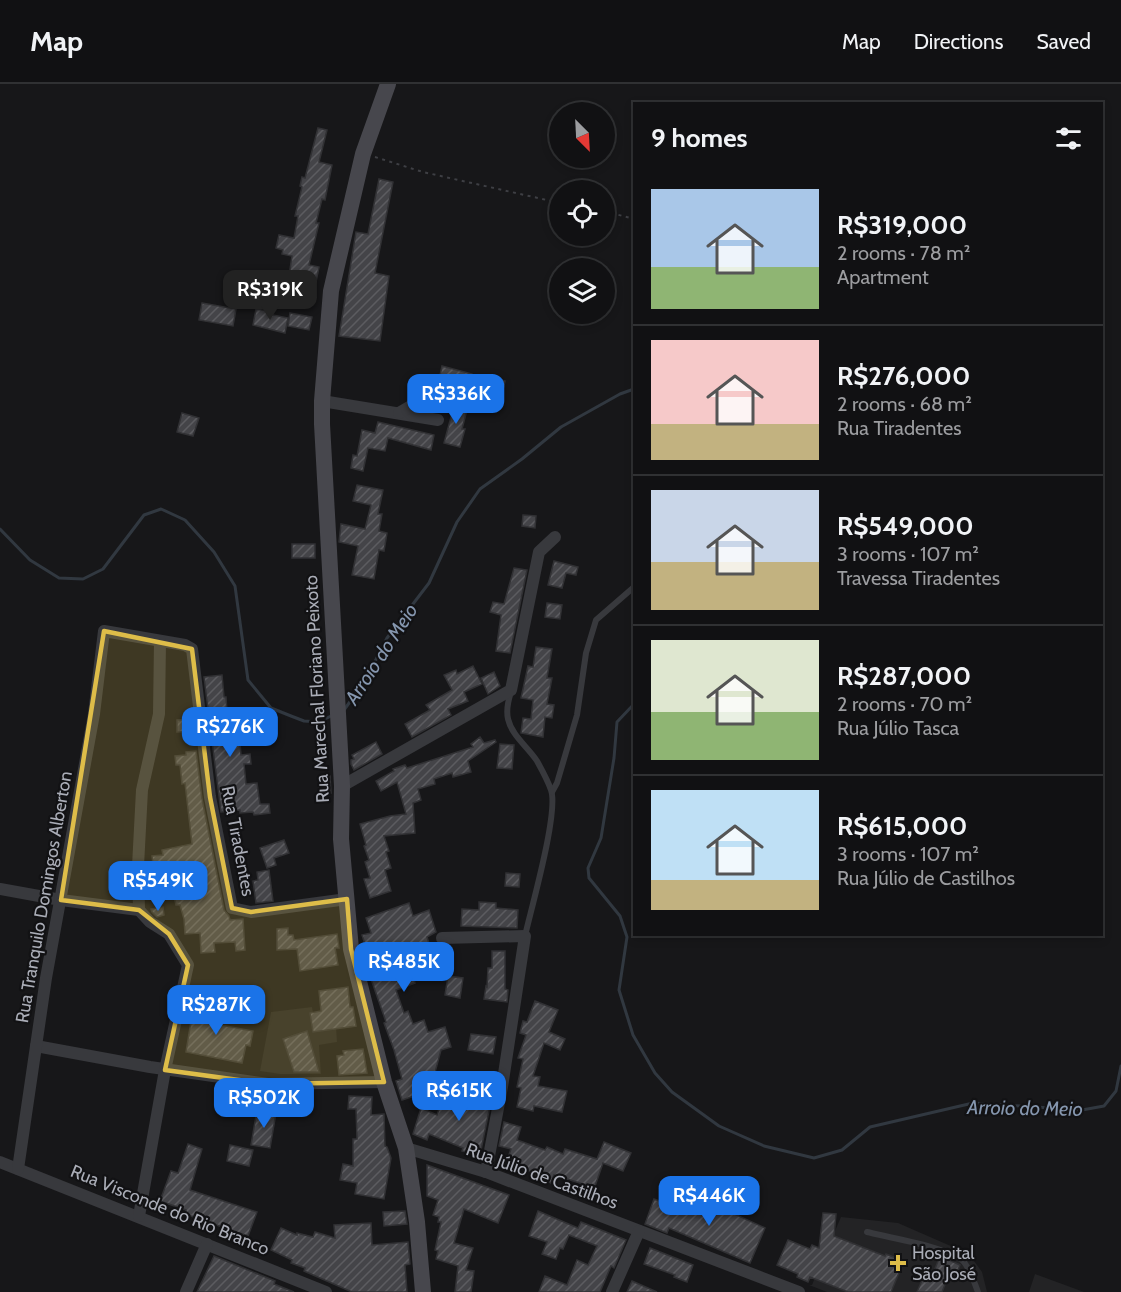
<!DOCTYPE html>
<meta charset="utf-8">
<style>
body{margin:0;font-family:Cabin,sans-serif;background:#1a1a1c;color:#f1f3f6;height:100vh;display:flex;flex-direction:column;font-size:22px;white-space:nowrap}
*{box-sizing:border-box;margin:0}
p{font-size:20px;color:#9c9da0}
.icon{flex:none;width:33px;height:33px;fill:none;stroke:currentColor;stroke-width:2;stroke-linecap:round;stroke-linejoin:round}
.map{position:relative;flex:1;overflow:hidden}
.panel{position:absolute;left:633px;top:18px;width:470px;height:834px;display:flex;flex-direction:column;background:#111113;border-radius:0px;box-shadow:0 3px 9px #0003,0 0 0 2px #303133}
.panel>*{flex:none}
.needle{width:39px;rotate:156deg}
.tools{position:absolute;left:549px;top:18px;display:grid;gap:12px}
.tools a{display:grid;place-items:center;width:66px;height:66px;border-radius:50%;background:#111113;box-shadow:0 3px 9px #0003,0 0 0 2px #303133;font-size:30px}
.price{position:absolute;translate:-50% -51px;padding:0 14px;border-radius:12px;background:#1a73e8;color:#fff;font-size:20px;line-height:39px;filter:drop-shadow(0 2px 3px #0008)}
.price::after{content:'';position:absolute;left:50%;top:36px;width:18px;height:14px;margin-left:-9px;background:inherit;clip-path:polygon(0 0,100% 0,50% 100%)}
.price.current{background:#222;color:#fff}
ul{padding:0;list-style:none}
li{display:flex;align-items:center;gap:18px;height:150px;padding:0 18px}
li+li{border-top:2px solid #303133}
li span{display:grid;place-items:center;flex:none;width:168px;height:120px;border-radius:0px;color:#555}
li>.icon{margin-inline-start:auto}
span .icon{width:72px;height:72px;fill:#fffc;stroke-width:1}
li b{font-size:26px}
h2{display:flex;justify-content:space-between;align-items:center;height:72px;padding:0 18px;font-size:26px}
header{display:flex;align-items:center;gap:36px;box-sizing:border-box;height:84px;padding:0 30px;background:#111113;border-bottom:2px solid #303133}
header strong{font-size:28px}
nav{display:flex;gap:33px;margin-inline-start:auto;font-size:21px}
.map>svg:first-child{display:block}
.built{fill:#232325}
.lines{fill:none;stroke-linecap:round;stroke-linejoin:round}
.stream{stroke:#313840;stroke-width:3}
.building{fill:url(#building-hatch);stroke:#313134;stroke-width:1.5}
.path{stroke:#3e3f44;stroke-width:2;stroke-dasharray:3 4.5;stroke-linecap:butt}
.lane{stroke:#38393d;stroke-width:6}
.street{stroke:#38393d;stroke-width:12}
.secondary{stroke:#47474d;stroke-width:16}
.marked{fill:#debd49;fill-opacity:0.2;stroke:#debd49;stroke-width:4.5;stroke-linejoin:round}
.poi-dot{fill:#debd49;stroke:#121214;stroke-width:2}
.labels{text-anchor:middle;dominant-baseline:central;stroke-width:4.5;stroke-linejoin:round;paint-order:stroke}
.street-label{font-size:18px;fill:#aaadb7;stroke:#121214}
.poi-label{font-size:18px;fill:#aaadb7;stroke:#121214;text-anchor:start}
.water-label{font-size:20px;font-style:italic;fill:#8596ae;stroke:#121214}
</style>
<header>
<strong>Map</strong>
<nav><a>Map</a><a>Directions</a><a>Saved</a></nav>
</header>
<div class="map">
<svg width="1121" height="1208" viewBox="0 0 1121 1208">
<defs>
<pattern id="building-hatch" width="6" height="6" patternUnits="userSpaceOnUse" patternTransform="scale(1.5)"><rect width="6" height="6" fill="#444448"/><path d="M-1 1l2-2M0 6l6-6M5 7l2-2" fill="none" stroke="#5c5c60"/></pattern>
</defs>
<rect width="100%" height="100%" fill="#171719"/>
<g class="built">
<polygon points="312,923 316,945 336,942 337,958 319,961 321,990 280,990 260,987 271,928"/>
<polygon points="841,1133 898,1139 969,1170 982,1188 987,1208 827,1208 809,1201 812,1201"/>
<polygon points="1035,1190 1084,1208 1029,1208"/>
</g>
<g class="lines">
<g class="stream">
<polyline points="0,445 30,476 59,494 83,495 103,485 144,431 161,425 185,436 214,468 235,502 248,596 271,624 291,632 304,637 319,638 333,631"/>
<polyline points="634,620 617,638 614,674 601,754 588,784 589,794 620,832 627,853 619,906 633,951 655,989 672,1008 719,1042 764,1062 814,1074 842,1066 870,1043 973,1019 1082,1026 1104,1022 1116,1007 1121,982"/>
<polyline points="344,626 365,597 387,554 429,499 457,438 480,405 522,375 561,343 620,310 634,305"/>
</g>
</g>
<g class="building">
<polygon points="318,44 327,46 319,78 332,81 325,116 322,115 316,139 319,139 309,181 319,183 316,198 289,192 292,172 282,170 283,166 276,164 279,151 294,154 298,132 295,132 302,103 300,102 302,93 305,94"/>
<polygon points="379,95 393,98 375,189 389,192 380,257 339,252 356,148 368,150"/>
<polygon points="259,195 267,197 265,212 257,211"/>
<polygon points="202,219 236,225 233,242 199,236"/>
<polygon points="256,225 268,227 268,230 288,234 285,249 253,241"/>
<polygon points="290,229 312,233 309,246 288,242"/>
<polygon points="442,282 472,290 470,301 439,296"/>
<polygon points="492,294 505,297 502,310 490,308"/>
<polygon points="455,318 468,322 462,345 465,345 460,363 444,359"/>
<polygon points="182,329 199,334 193,352 177,348"/>
<polygon points="378,338 434,351 431,366 388,354 385,367 368,364 363,387 351,384 353,371 357,372 362,346 375,349"/>
<polygon points="357,401 383,406 378,430 382,430 379,447 387,449 384,467 379,466 374,495 352,491 358,462 339,458 341,440 365,445 371,421 353,417"/>
<polygon points="523,431 536,432 535,444 522,442"/>
<rect x="292" y="460" width="23" height="14"/>
<polygon points="554,477 578,483 576,491 566,489 562,504 548,501"/>
<polygon points="514,484 527,486 510,569 496,567 501,531 490,528 493,518 504,520"/>
<polygon points="547,519 562,521 560,535 545,533"/>
<polygon points="536,563 552,565 547,594 552,594 547,620 554,621 552,634 545,633 543,653 521,649 523,634 531,635 533,616 521,614 528,582 533,583"/>
<polygon points="473,582 482,600 464,608 468,617 448,625 451,631 412,653 405,640 430,626 426,621 452,606 444,591 456,586 457,590"/>
<polygon points="494,588 500,602 488,610 481,594"/>
<polygon points="222,591 224,613 226,613 227,628 225,628 229,660 240,659 241,671 250,670 251,680 244,680 246,700 257,699 260,720 269,720 270,729 254,731 253,728 240,729 240,726 221,728 204,593"/>
<polygon points="192,635 194,647 177,648 177,636"/>
<polygon points="480,653 484,659 495,656 496,658 468,677 471,688 453,693 452,689 434,695 435,700 418,705 421,716 413,719 415,749 384,752 389,767 386,768 391,784 385,786 391,807 370,814 364,795 370,794 365,778 369,776 364,762 366,761 360,740 390,732 406,730 397,698 381,707 376,697 394,687 393,685 405,681 407,684 473,663 471,660"/>
<polygon points="376,658 382,670 354,686 351,680 351,676 354,675 352,671"/>
<polygon points="500,660 514,661 512,685 497,684"/>
<polygon points="196,667 202,715 224,826 229,832 230,836 243,835 245,866 236,867 235,858 214,859 215,868 201,869 200,849 185,850 184,835 180,821 176,821 170,794 155,796 152,772 163,771 162,766 192,760 185,699 182,700 180,681 176,681 175,672 186,671 186,668"/>
<polygon points="330,692 331,709 320,710 318,693"/>
<polygon points="284,756 289,769 274,774 276,781 267,784 260,764"/>
<polygon points="269,786 273,817 256,819 253,797 258,796 257,788"/>
<polygon points="506,789 520,790 519,803 505,802"/>
<polygon points="479,818 496,819 496,824 518,826 517,844 461,842 462,825 479,826"/>
<polygon points="409,819 413,832 429,826 436,848 427,853 433,872 409,879 415,899 396,906 404,929 408,927 413,940 424,936 428,948 445,943 451,963 441,966 430,1007 402,1016 396,997 402,995 394,966 384,939 386,938 371,895 376,894 362,851 371,849 366,834"/>
<polygon points="163,823 164,831 157,833 152,828 151,825"/>
<polygon points="288,844 288,851 293,851 294,856 337,850 339,864 335,864 338,881 300,887 297,865 277,866 277,845"/>
<polygon points="446,867 453,887 440,892 433,871"/>
<polygon points="492,867 505,867 505,905 508,906 507,918 484,915 486,902 487,903 488,884 492,884"/>
<polygon points="448,892 463,894 460,914 445,911"/>
<polygon points="348,903 350,923 353,923 356,942 313,948 310,929 321,927 319,907"/>
<polygon points="202,911 214,913 210,939 253,947 250,962 246,961 242,979 186,968 192,931 198,932"/>
<polygon points="535,917 558,926 549,948 565,955 560,966 544,959 533,992 540,993 538,1002 567,1007 562,1028 534,1022 533,1027 517,1023 521,1004 517,1003 523,975 518,974 526,951 520,949 523,937 527,938"/>
<polygon points="307,947 319,988 294,988 283,955"/>
<polygon points="471,950 496,953 493,970 468,966"/>
<polygon points="363,965 367,989 339,991 337,972 344,971 343,967"/>
<polygon points="482,994 495,997 480,1071 462,1067 463,1064 429,1050 427,1056 413,1050 421,1024 437,1031 441,1019 462,1025 464,1020 476,1023"/>
<polygon points="349,1012 372,1013 371,1031 384,1030 385,1062 387,1063 391,1074 384,1115 355,1110 357,1099 340,1096 343,1080 353,1082 353,1055 357,1055 356,1025 348,1025"/>
<polygon points="257,1026 276,1029 270,1064 251,1061"/>
<polygon points="504,1038 521,1043 517,1056 545,1066 547,1063 563,1070 565,1065 597,1075 604,1058 631,1069 623,1087 603,1079 593,1108 582,1104 583,1100 554,1091 551,1099 535,1092 536,1090 506,1079 511,1065 499,1062"/>
<polygon points="188,1060 202,1065 190,1106 257,1128 248,1152 185,1130 186,1126 160,1117 171,1087 178,1089"/>
<polygon points="230,1061 253,1066 249,1082 227,1077"/>
<polygon points="427,1081 509,1111 498,1139 464,1125 454,1159 473,1164 466,1186 474,1187 471,1208 455,1208 458,1182 436,1175 438,1167 435,1166 441,1138 438,1138 439,1133 433,1131 438,1116 427,1112"/>
<polygon points="695,1112 765,1144 750,1179 669,1144 667,1149 645,1140 654,1115 673,1122 674,1119 689,1125"/>
<polygon points="405,1127 407,1140 384,1142 383,1128"/>
<polygon points="538,1127 578,1144 581,1138 626,1156 614,1184 611,1182 600,1208 539,1208 545,1192 567,1201 577,1176 588,1181 597,1162 569,1151 563,1165 560,1164 556,1175 542,1170 547,1158 529,1152"/>
<polygon points="823,1129 836,1130 834,1152 885,1172 886,1170 904,1177 891,1208 848,1208 810,1193 808,1198 797,1193 798,1190 777,1181 788,1156 810,1165 812,1161 819,1164"/>
<polygon points="371,1139 372,1161 408,1158 410,1180 405,1181 407,1208 352,1208 304,1187 305,1184 291,1179 292,1176 271,1166 281,1144 297,1151 297,1149 313,1153 315,1148 335,1154 334,1141"/>
<polygon points="650,1164 693,1181 687,1198 674,1193 675,1191 644,1180"/>
<polygon points="214,1172 275,1197 274,1200 294,1208 197,1208"/>
<polygon points="940,1172 960,1181 956,1191 950,1188 942,1208 917,1208 926,1187 933,1190"/>
<polygon points="632,1197 657,1208 627,1208"/>
</g>
<g class="lines">
<g class="path">
<polyline points="375,73 423,88 560,119"/>
<polyline points="604,127 634,135"/>
</g>
<g class="lane">
<path d="M511,608C508,617 506,626 508,635C512,652 528,663 537,677C542,686 548,697 551,706C559,728 531,825 525,852"/>
<polyline points="552,708 557,699 577,631 586,569 596,536 634,503"/>
<path d="M867,1148C887,1153 952,1164 964,1178C971,1187 974,1198 978,1208"/>
</g>
<g class="street">
<polyline points="322,317 438,336"/>
<polyline points="399,329 442,304"/>
<polyline points="342,702 511,606 539,468 555,453"/>
<polyline points="0,805 61,816 139,826"/>
<polyline points="442,854 525,852 502,1003 486,1088"/>
<polyline points="36,962 150,983 268,1000 384,998"/>
<polyline points="406,1064 486,1088 799,1208"/>
<polyline points="0,1078 326,1208"/>
<polyline points="18,1085 46,894 94,630 104,547 185,561 192,565 210,713 232,824 251,828 347,815"/>
<polyline points="139,1132 165,986 188,881 169,850 150,838 139,826 138,782 142,706 159,630 160,557"/>
<polyline points="186,1208 207,1160"/>
<polyline points="612,1208 639,1147"/>
</g>
<polyline class="secondary" points="388,0 363,70 331,207 322,317 322,340 342,702 341,755 351,865 384,998 406,1064 417,1138 423,1208"/>
</g>
<path class="marked" d="M104,547L192,565L210,713L232,824L251,828L347,815L351,865L384,998L268,1000L165,986L188,881L169,850L139,826L61,816Z"/>
<path class="poi-dot" d="M895 1170h6v6h6v6h-6v6h-6v-6h-6v-6h6z"/>
<g class="labels">
<g class="street-label">
<text transform="translate(317 605) rotate(-93)">Rua Marechal Floriano Peixoto</text>
<text transform="translate(238 757) rotate(79)">Rua Tiradentes</text>
<text transform="translate(44 813) rotate(-80)">Rua Tranquilo Domingos Alberton</text>
<text transform="translate(542 1092) rotate(20)">Rua Júlio de Castilhos</text>
<text transform="translate(170 1126) rotate(22)">Rua Visconde do Rio Branco</text>
</g>
<g class="poi-label">
<text x="912" y="1169">Hospital<tspan x="912" dy="21">São José</tspan></text>
</g>
<g class="water-label">
<text transform="translate(381 570) rotate(-57)">Arroio do Meio</text>
<text transform="translate(1025 1024) rotate(1)">Arroio do Meio</text>
</g>
</g>
</svg>
<div class="tools">
<a><svg class="needle" viewBox="-14 -14 28 28"><path d="M0-13l5 13h-10z" fill="#e53935"/><path d="M0 13l5-13h-10z" fill="#9c9da0"/></svg></a>
<a><svg class="icon" aria-label="locate" viewBox="0 0 24 24"><circle cx="12" cy="12" r="6"/><path d="M12 2v4M12 18v4M2 12h4M18 12h4"/></svg></a>
<a><svg class="icon" aria-label="layers" viewBox="0 0 24 24"><path d="M12 4l9 5-9 5-9-5zM3 14l9 5 9-5"/></svg></a>
</div>
<b class="price current" style="left:270px;top:237px">R$319K</b>
<b class="price" style="left:456px;top:341px">R$336K</b>
<b class="price" style="left:230px;top:674px">R$276K</b>
<b class="price" style="left:158px;top:828px">R$549K</b>
<b class="price" style="left:404px;top:909px">R$485K</b>
<b class="price" style="left:216px;top:952px">R$287K</b>
<b class="price" style="left:459px;top:1038px">R$615K</b>
<b class="price" style="left:264px;top:1045px">R$502K</b>
<b class="price" style="left:709px;top:1143px">R$446K</b>
<section class="panel">
<h2>9 homes<svg class="icon" aria-label="filters" viewBox="0 0 24 24"><path d="M4 7h16M4 17h16"/><circle cx="9" cy="7" r="2"/><circle cx="15" cy="17" r="2"/></svg></h2>
<ul>
<li><span style="background:linear-gradient(#a9c7e8 65%,#8fb573 0)"><svg class="icon" aria-label="home" viewBox="0 0 24 24"><path d="M3 11l9-7 9 7M6 9v11h12V9"/></svg></span><div><b>R$319,000</b><p>2 rooms · 78 m²</p><p>Apartment</p></div></li>
<li><span style="background:linear-gradient(#f6c9c9 70%,#c2b280 0)"><svg class="icon" aria-label="home" viewBox="0 0 24 24"><path d="M3 11l9-7 9 7M6 9v11h12V9"/></svg></span><div><b>R$276,000</b><p>2 rooms · 68 m²</p><p>Rua Tiradentes</p></div></li>
<li><span style="background:linear-gradient(#c9d6e8 60%,#c2b280 0)"><svg class="icon" aria-label="home" viewBox="0 0 24 24"><path d="M3 11l9-7 9 7M6 9v11h12V9"/></svg></span><div><b>R$549,000</b><p>3 rooms · 107 m²</p><p>Travessa Tiradentes</p></div></li>
<li><span style="background:linear-gradient(#dfe7d0 60%,#8fb573 0)"><svg class="icon" aria-label="home" viewBox="0 0 24 24"><path d="M3 11l9-7 9 7M6 9v11h12V9"/></svg></span><div><b>R$287,000</b><p>2 rooms · 70 m²</p><p>Rua Júlio Tasca</p></div></li>
<li><span style="background:linear-gradient(#bfe0f5 75%,#c2b280 0)"><svg class="icon" aria-label="home" viewBox="0 0 24 24"><path d="M3 11l9-7 9 7M6 9v11h12V9"/></svg></span><div><b>R$615,000</b><p>3 rooms · 107 m²</p><p>Rua Júlio de Castilhos</p></div></li>
</ul>
</section>
</div>
